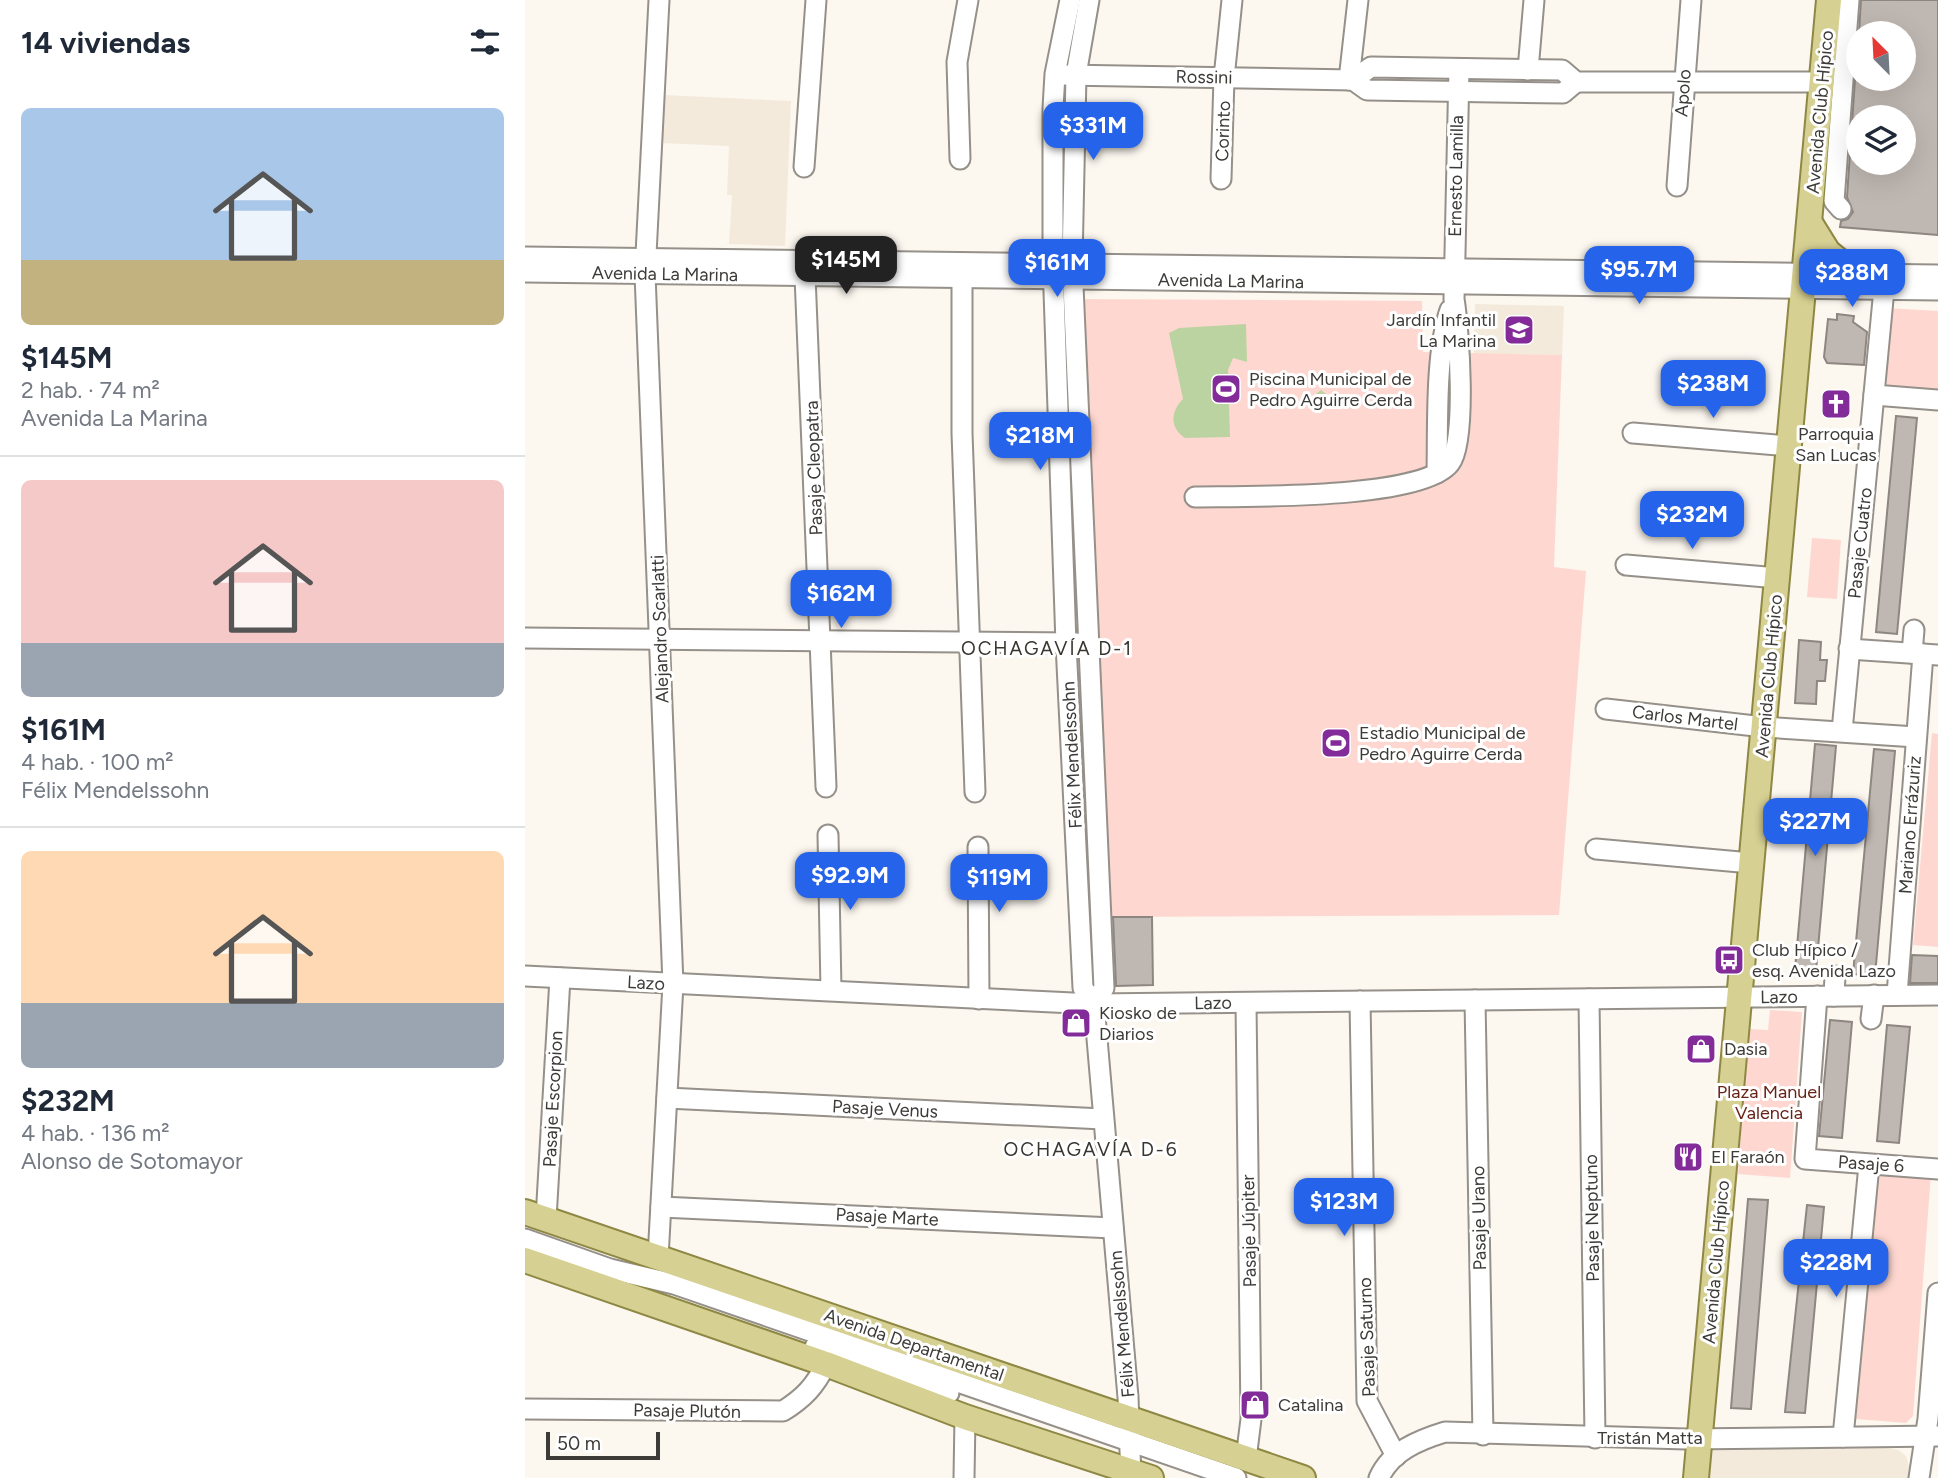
<!DOCTYPE html>
<html lang="es">
<meta charset="utf-8">
<style>
body{margin:0;font-family:Figtree,sans-serif;background:#f6f6f7;color:#1f2937;height:100vh;display:flex;flex-direction:column;font-size:26px;white-space:nowrap}
*{box-sizing:border-box;margin:0}
p{font-size:23px;color:#747a83}
.icon{flex:none;width:38px;height:38px;fill:none;stroke:currentColor;stroke-width:2;stroke-linecap:round;stroke-linejoin:round}
.map{position:relative;flex:1;overflow:hidden}
.panel{display:flex;flex-direction:column;background:#fff;width:525px}
.panel>*{flex:none}
.needle{width:46px;rotate:336deg}
.controls{position:absolute;left:1321px;top:21px;display:grid;gap:14px}
.controls a{display:grid;place-items:center;width:70px;height:70px;border-radius:50%;background:#fff;box-shadow:0 7px 28px #0002;font-size:35px}
.scale{position:absolute;left:21px;bottom:18px;width:114px;box-sizing:border-box;padding-left:7px;border:4px solid #3d3b38;border-top:0;font-size:19px;line-height:24px;white-space:nowrap;color:#3d3b38;-webkit-text-stroke:5px #fff;paint-order:stroke}
.price{position:absolute;translate:-50% -60px;padding:0 16px;border-radius:14px;background:#2563eb;color:#fff;font-size:23px;line-height:46px;filter:drop-shadow(0 2px 4px #0008)}
.price::after{content:'';position:absolute;left:50%;top:42px;width:21px;height:16px;margin-left:-10px;background:inherit;clip-path:polygon(0 0,100% 0,50% 100%)}
.price.active{background:#222;color:#fff}
ul{padding:0;list-style:none}
li{display:grid;align-content:center;gap:14px;height:371px;padding:0 21px}
li+li{border-top:2px solid #e0e1e3}
li span{display:grid;place-items:center;height:217px;border-radius:10px;color:#555}
li>.icon{margin-inline-start:auto}
span .icon{width:126px;height:126px;fill:#fffc;stroke-width:1}
li b{font-size:30px}
h2{display:flex;justify-content:space-between;align-items:center;height:84px;padding:0 21px;font-size:30px}
main{display:flex;flex:1;min-height:0}
.map>svg:first-child{display:block}
.built{fill:#f3eadc}
.green{fill:#fed8d0}
.water{fill:#bbd3a1}
.building{fill:#bfb7b1;stroke:#8d8681;stroke-width:2;fill-rule:evenodd}
.lines{fill:none;stroke-linecap:round;stroke-linejoin:round}
.minor-casing{stroke:#959089;stroke-width:23}
.major-casing{stroke:#8e8844;stroke-width:28}
.minor{stroke:#fff;stroke-width:19}
.major{stroke:#d6d092;stroke-width:24}
.labels{text-anchor:middle;dominant-baseline:central;stroke-width:6;stroke-linejoin:round;paint-order:stroke}
.street-label{font-size:18px;fill:#3d3b38;stroke:#fff}
.poi-label{font-size:18px;fill:#3d3b38;stroke:#fff;text-anchor:start}
.park-label{font-size:18px;fill:#682217;stroke:#fff}
.neighbourhood-label{font-size:19px;letter-spacing:2px;fill:#39352f;stroke:#fff}
</style>
<main>
<section class="panel">
<h2>14 viviendas<svg class="icon" aria-label="filters" viewBox="0 0 24 24"><path d="M4 7h16M4 17h16"/><circle cx="9" cy="7" r="2"/><circle cx="15" cy="17" r="2"/></svg></h2>
<ul>
<li><span style="background:linear-gradient(#a9c7e8 70%,#c2b280 0)"><svg class="icon" aria-label="home" viewBox="0 0 24 24"><path d="M3 11l9-7 9 7M6 9v11h12V9"/></svg></span><div><b>$145M</b><p>2 hab. · 74 m²</p><p>Avenida La Marina</p></div></li>
<li><span style="background:linear-gradient(#f6c9c9 75%,#9aa5b1 0)"><svg class="icon" aria-label="home" viewBox="0 0 24 24"><path d="M3 11l9-7 9 7M6 9v11h12V9"/></svg></span><div><b>$161M</b><p>4 hab. · 100 m²</p><p>Félix Mendelssohn</p></div></li>
<li><span style="background:linear-gradient(#ffd9b3 70%,#9aa5b1 0)"><svg class="icon" aria-label="home" viewBox="0 0 24 24"><path d="M3 11l9-7 9 7M6 9v11h12V9"/></svg></span><div><b>$232M</b><p>4 hab. · 136 m²</p><p>Alonso de Sotomayor</p></div></li>
</ul>
</section>
<div class="map">
<svg width="1413" height="1478" viewBox="0 0 1413 1478">
<rect width="100%" height="100%" fill="#fcf7ef"/>
<g class="built">
<polygon points="139,95 266,101 260,246 204,244 207,195 202,195 204,146 137,143"/>
<polygon points="950,304 1039,306 1037,355 949,354"/>
<polygon points="1359,1447 1373,1450 1381,1456 1384,1466 1383,1478 1185,1478 1187,1448"/>
</g>
<g class="green">
<polygon points="560,299 897,301 898,352 1037,355 1029,567 1061,571 1034,915 579,917"/>
<polygon points="1362,308 1413,311 1413,395 1356,391"/>
<polygon points="1287,538 1316,540 1312,599 1282,597"/>
<polygon points="1407,733 1413,734 1413,947 1388,945"/>
<polygon points="1245,1010 1277,1012 1265,1178 1213,1174 1223,1029 1243,1030"/>
<polygon points="1349,1169 1406,1173 1388,1416 1381,1423 1331,1419"/>
</g>
<g class="water">
<path d="M721,324L722,362L708,358L703,370L705,437L660,438C645,428 645,412 658,399L644,333L654,328Z"/>
<polygon points="796,390 805,397 793,410 786,398"/>
</g>
<g class="building">
<path d="M1336,0H1413V235L1315,227L1316,221L1323,219L1328,212L1322,197L1330,79H1379V33H1334ZM1334,117H1379V163H1334Z"/>
<polygon points="1312,314 1329,316 1328,322 1342,332 1339,365 1302,363 1299,357 1303,319 1312,320"/>
<polygon points="1371,416 1392,418 1372,634 1351,632"/>
<polygon points="1274,640 1296,642 1295,660 1302,660 1300,681 1292,681 1291,704 1270,703"/>
<polygon points="1290,744 1311,746 1291,971 1270,969"/>
<polygon points="1349,749 1370,751 1350,976 1328,974"/>
<polygon points="588,917 627,917 628,985 591,986"/>
<polygon points="1387,955 1413,956 1413,983 1385,983"/>
<polygon points="1305,1020 1327,1022 1317,1138 1294,1136"/>
<polygon points="1362,1025 1385,1027 1374,1143 1352,1141"/>
<polygon points="1223,1199 1243,1200 1226,1409 1206,1408"/>
<polygon points="1282,1205 1299,1207 1280,1413 1260,1412"/>
</g>
<g class="lines">
<g class="minor-casing">
<g id="minor">
<polyline points="545,0 530,74 528,108 528,262 541,644 558,988 569,1004 603,1397 606,1478"/>
<polyline points="564,0 551,75 547,263 579,988 569,1004"/>
<polyline points="1003,70 1009,0"/>
<polyline points="538,75 828,80 842,90 1038,93 1051,82"/>
<polyline points="824,80 833,0"/>
<polyline points="828,80 846,67 1037,70 1051,82 1297,82"/>
<polyline points="435,159 432,62 443,0"/>
<polyline points="279,167 291,0"/>
<polyline points="696,179 699,78 707,0"/>
<polyline points="1152,186 1166,0"/>
<polyline points="1316,209 1309,201 1324,0"/>
<polyline points="0,257 1413,275"/>
<polyline points="0,272 1413,290"/>
<polyline points="280,276 301,787"/>
<polyline points="437,278 437,433 450,792"/>
<polyline points="1349,395 1413,400"/>
<polyline points="1108,433 1265,446"/>
<path d="M912,473C913,426 910,354 925,310"/>
<path d="M670,497C718,496 898,500 925,463C942,441 934,329 929,299L934,69"/>
<polyline points="1101,565 1253,578"/>
<polyline points="0,638 552,643"/>
<polyline points="1324,649 1413,655"/>
<polyline points="1387,653 1389,630"/>
<polyline points="1081,709 1239,727 1391,737"/>
<polyline points="1317,731 1359,289"/>
<polyline points="303,835 306,990"/>
<polyline points="453,847 454,999"/>
<polyline points="1071,849 1226,863"/>
<polyline points="0,976 569,1004 1413,995"/>
<polyline points="1372,995 1398,654"/>
<polyline points="1292,996 1280,1159 1413,1169"/>
<polyline points="1309,996 1310,976"/>
<polyline points="1064,999 1070,1438"/>
<polyline points="950,1000 958,1435"/>
<polyline points="835,1001 842,1401 871,1456"/>
<polyline points="721,1003 726,1419 721,1459"/>
<polyline points="1346,1019 1349,995"/>
<polyline points="142,1098 578,1119"/>
<polyline points="136,1207 588,1228"/>
<polyline points="21,1219 35,978"/>
<polyline points="0,1239 85,1269 149,1284 711,1478"/>
<polyline points="133,1258 148,984 120,274 134,0"/>
<polyline points="290,1347 424,1393"/>
<path d="M0,1409L258,1411C279,1398 290,1386 301,1364"/>
<polyline points="1318,1437 1344,1165"/>
<polyline points="439,1478 440,1417"/>
<path d="M854,1478C866,1451 894,1440 920,1432L1161,1439L1413,1436"/>
<polyline points="1394,1478 1403,1419 1413,1293"/>
</g>
</g>
<g class="major-casing">
<g id="major">
<polyline points="1285,223 1303,252 1329,273"/>
<polyline points="0,1212 778,1478"/>
<polyline points="0,1260 301,1364 440,1417 626,1478"/>
<polyline points="1171,1478 1304,0"/>
</g>
</g>
<use href="#minor" class="minor"/>
<use href="#major" class="major"/>
</g>
<defs>
<g id="school-square" transform="scale(1.575)"><rect x="-9" y="-9" width="18" height="18" rx="4" fill="#832b99" stroke="#fff"/><path d="M0-5L7-2L0 1L-7-2ZM-4 1L0 2.5L4 1V4Q0 6-4 4Z" fill="#fff"/></g>
<g id="stadium-square" transform="scale(1.575)"><rect x="-9" y="-9" width="18" height="18" rx="4" fill="#832b99" stroke="#fff"/><path d="M0-5a6.5 5 0 1 0 0 10a6.5 5 0 1 0 0-10ZM-3.5-1.8h7v3.6h-7Z" fill="#fff"/></g>
<g id="church-square" transform="scale(1.575)"><rect x="-9" y="-9" width="18" height="18" rx="4" fill="#832b99" stroke="#fff"/><path d="M-1.2-6h2.4v3.5h3.3v2.4h-3.3V6h-2.4V-.1h-3.3v-2.4h3.3Z" fill="#fff"/></g>
<g id="bus-square" transform="scale(1.575)"><rect x="-9" y="-9" width="18" height="18" rx="4" fill="#832b99" stroke="#fff"/><path d="M-5-6H5V4H4V6H2V4H-2V6H-4V4H-5ZM-3.5-4V0h7V-4ZM-3.5 1.2v1.5H-2V1.2ZM2 1.2v1.5H3.5V1.2Z" fill="#fff"/></g>
<g id="shop-square" transform="scale(1.575)"><rect x="-9" y="-9" width="18" height="18" rx="4" fill="#832b99" stroke="#fff"/><path d="M-5-2.5h2.3a2.7 3.5 0 0 1 5.4 0H5L5.5 6h-11ZM-1.5-2.5h3a1.5 2.3 0 0 0-3 0Z" fill="#fff"/></g>
<g id="restaurant-square" transform="scale(1.575)"><rect x="-9" y="-9" width="18" height="18" rx="4" fill="#832b99" stroke="#fff"/><path d="M-5-6h1v4h1v-4h1v4h1v-4h1v5L-1.5 .5V6h-2V.5L-5-1ZM5-6V6H3V1.5H1.5Q1.5-4 5-6Z" fill="#fff"/></g>
</defs>
<g fill-rule="evenodd">
<use href="#school-square" x="994" y="330"/>
<use href="#stadium-square" x="701" y="389"/>
<use href="#church-square" x="1311" y="404"/>
<use href="#stadium-square" x="811" y="743"/>
<use href="#bus-square" x="1204" y="960"/>
<use href="#shop-square" x="551" y="1023"/>
<use href="#shop-square" x="1176" y="1049"/>
<use href="#restaurant-square" x="1163" y="1157"/>
<use href="#shop-square" x="730" y="1405"/>
</g>
<g class="labels">
<g class="street-label">
<text transform="translate(679 77) rotate(1)">Rossini</text>
<text transform="translate(1158 93) rotate(-86)">Apolo</text>
<text transform="translate(1295 112) rotate(-85)">Avenida Club Hípico</text>
<text transform="translate(698 131) rotate(-88)">Corinto</text>
<text transform="translate(931 176) rotate(-89)">Ernesto Lamilla</text>
<text transform="translate(140 274) rotate(1)">Avenida La Marina</text>
<text transform="translate(706 281) rotate(1)">Avenida La Marina</text>
<text transform="translate(289 468) rotate(-92)">Pasaje Cleopatra</text>
<text transform="translate(1335 543) rotate(-84)">Pasaje Cuatro</text>
<text transform="translate(135 629) rotate(-92)">Alejandro Scarlatti</text>
<text transform="translate(1244 676) rotate(-85)">Avenida Club Hípico</text>
<text transform="translate(1160 718) rotate(7)">Carlos Martel</text>
<text transform="translate(547 755) rotate(-93)">Félix Mendelssohn</text>
<text transform="translate(1385 825) rotate(-86)">Mariano Errázuriz</text>
<text transform="translate(121 983) rotate(3)">Lazo</text>
<text transform="translate(1254 997) rotate(-1)">Lazo</text>
<text transform="translate(688 1003) rotate(-1)">Lazo</text>
<text transform="translate(28 1099) rotate(-87)">Pasaje Escorpion</text>
<text transform="translate(360 1109) rotate(3)">Pasaje Venus</text>
<text transform="translate(1346 1164) rotate(4)">Pasaje 6</text>
<text transform="translate(362 1217) rotate(3)">Pasaje Marte</text>
<text transform="translate(954 1218) rotate(-91)">Pasaje Urano</text>
<text transform="translate(1067 1218) rotate(-91)">Pasaje Neptuno</text>
<text transform="translate(724 1231) rotate(-91)">Pasaje Júpiter</text>
<text transform="translate(1191 1262) rotate(-85)">Avenida Club Hípico</text>
<text transform="translate(597 1324) rotate(-95)">Félix Mendelssohn</text>
<text transform="translate(842 1337) rotate(-92)">Pasaje Saturno</text>
<text transform="translate(389 1345) rotate(19)">Avenida Departamental</text>
<text transform="translate(162 1411) rotate(1)">Pasaje Plutón</text>
<text x="1125" y="1438">Tristán Matta</text>
</g>
<g class="poi-label">
<text x="971" y="320" text-anchor="end">Jardín Infantil<tspan x="971" dy="21">La Marina</tspan></text>
<text x="724" y="379">Piscina Municipal de<tspan x="724" dy="21">Pedro Aguirre Cerda</tspan></text>
<text x="1311" y="434" text-anchor="middle">Parroquia<tspan x="1311" dy="21">San Lucas</tspan></text>
<text x="834" y="733">Estadio Municipal de<tspan x="834" dy="21">Pedro Aguirre Cerda</tspan></text>
<text x="1227" y="950">Club Hípico /<tspan x="1227" dy="21">esq. Avenida Lazo</tspan></text>
<text x="574" y="1013">Kiosko de<tspan x="574" dy="21">Diarios</tspan></text>
<text x="1199" y="1049">Dasia</text>
<text x="1186" y="1157">El Faraón</text>
<text x="753" y="1405">Catalina</text>
</g>
<g class="park-label">
<text x="1244" y="1092">Plaza Manuel<tspan x="1244" dy="21">Valencia</tspan></text>
</g>
<g class="neighbourhood-label">
<text x="522" y="648">OCHAGAVÍA D-1</text>
<text x="566" y="1149">OCHAGAVÍA D-6</text>
</g>
</g>
</svg>
<div class="controls">
<a><svg class="needle" viewBox="-14 -14 28 28"><path d="M0-13l5 13h-10z" fill="#e53935"/><path d="M0 13l5-13h-10z" fill="#747a83"/></svg></a>
<a><svg class="icon" aria-label="layers" viewBox="0 0 24 24"><path d="M12 4l9 5-9 5-9-5zM3 14l9 5 9-5"/></svg></a>
</div>
<div class="scale">50 m</div>
<b class="price" style="left:568px;top:162px">$331M</b>
<b class="price active" style="left:321px;top:296px">$145M</b>
<b class="price" style="left:532px;top:299px">$161M</b>
<b class="price" style="left:1114px;top:306px">$95.7M</b>
<b class="price" style="left:1327px;top:309px">$288M</b>
<b class="price" style="left:1188px;top:420px">$238M</b>
<b class="price" style="left:515px;top:472px">$218M</b>
<b class="price" style="left:1167px;top:551px">$232M</b>
<b class="price" style="left:316px;top:630px">$162M</b>
<b class="price" style="left:1290px;top:858px">$227M</b>
<b class="price" style="left:325px;top:912px">$92.9M</b>
<b class="price" style="left:474px;top:914px">$119M</b>
<b class="price" style="left:819px;top:1238px">$123M</b>
<b class="price" style="left:1311px;top:1299px">$228M</b>
</div>
</main>
